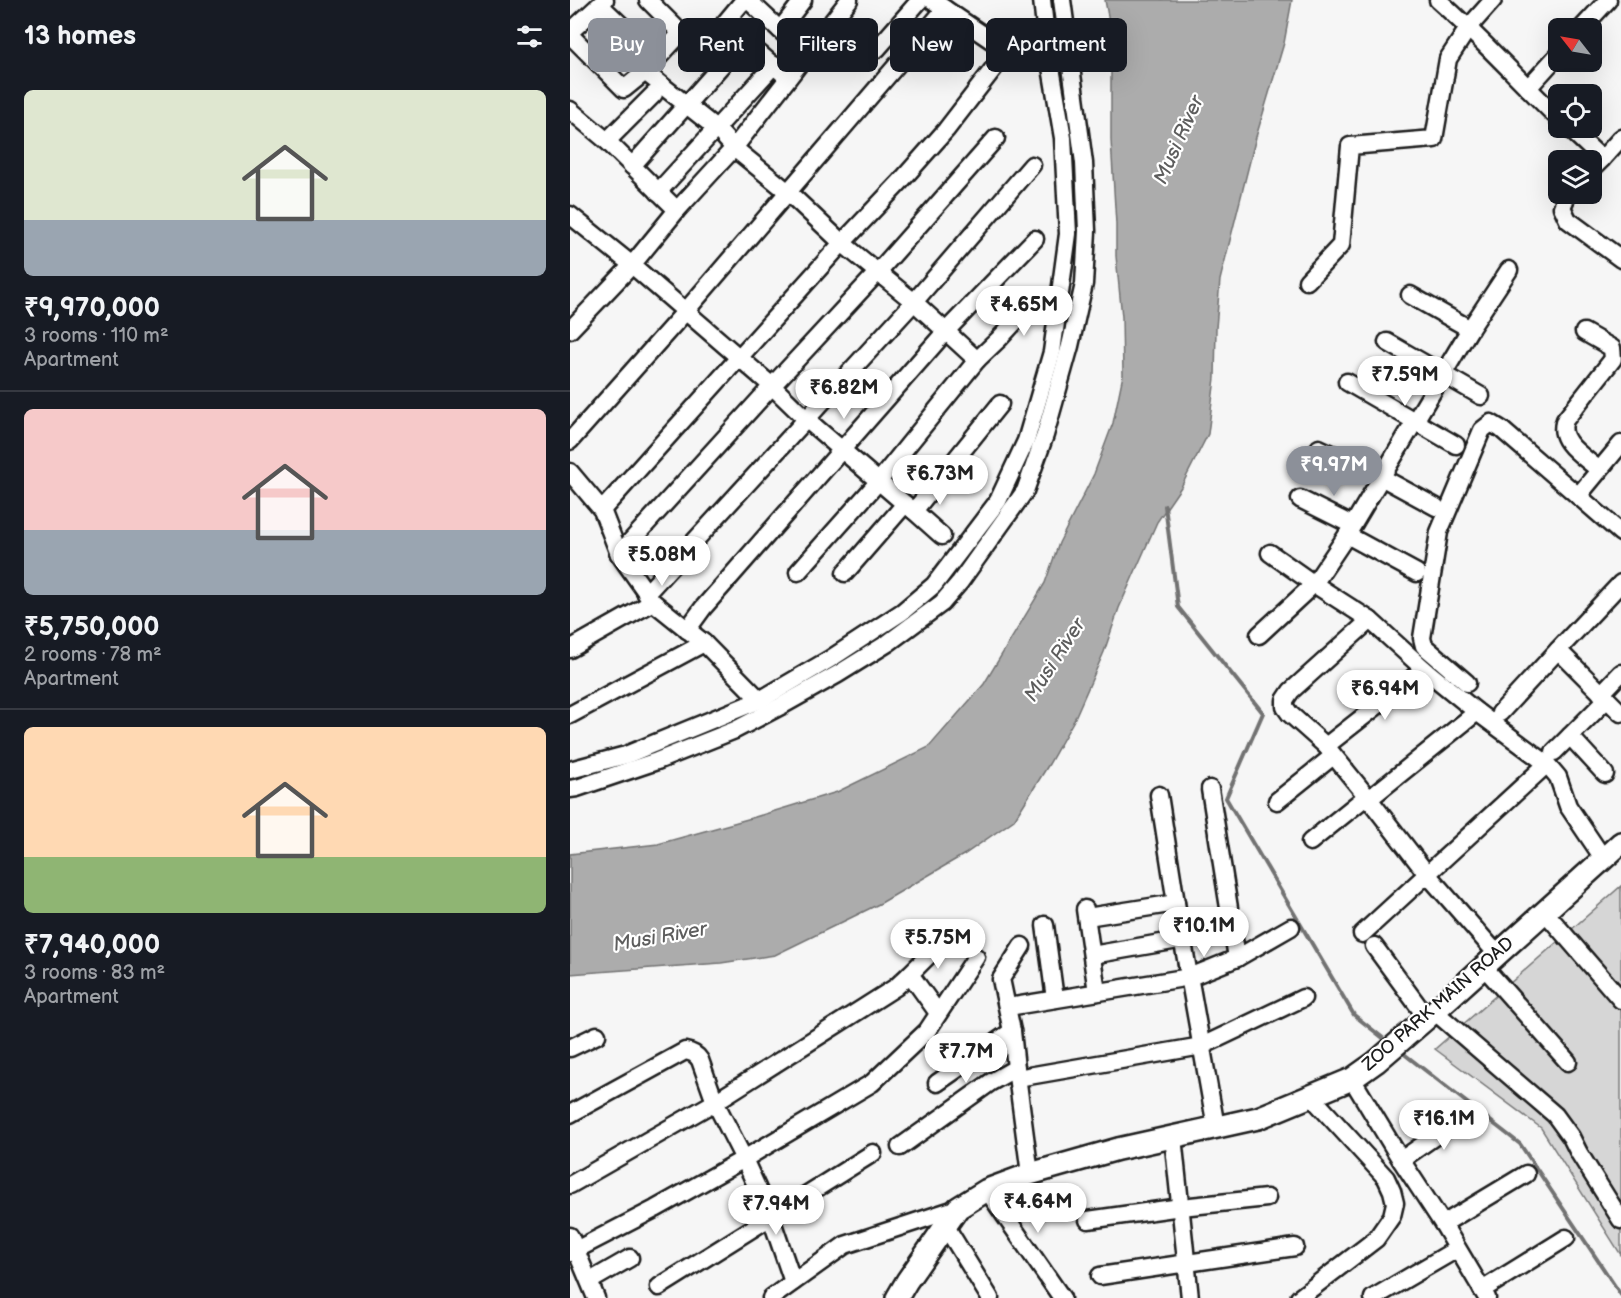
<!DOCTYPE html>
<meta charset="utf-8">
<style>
body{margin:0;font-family:"Balsamiq Sans",sans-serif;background:#242831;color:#f1f3f6;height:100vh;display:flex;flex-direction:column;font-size:22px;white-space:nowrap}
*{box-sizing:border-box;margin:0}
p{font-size:20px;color:#9ea1a6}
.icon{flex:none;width:33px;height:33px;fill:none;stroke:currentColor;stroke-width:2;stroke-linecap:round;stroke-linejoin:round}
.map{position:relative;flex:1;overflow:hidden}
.drawer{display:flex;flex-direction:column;background:#171b24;width:570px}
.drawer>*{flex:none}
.banner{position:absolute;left:18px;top:18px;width:570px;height:54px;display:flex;gap:12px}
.needle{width:39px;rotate:301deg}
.fabs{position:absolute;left:978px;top:18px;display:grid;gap:12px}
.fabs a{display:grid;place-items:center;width:54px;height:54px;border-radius:9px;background:#171b24;box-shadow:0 6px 24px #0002;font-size:30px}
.price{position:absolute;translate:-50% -51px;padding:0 14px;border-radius:21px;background:#fff;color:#222;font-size:20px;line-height:39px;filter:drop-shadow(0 2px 3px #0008)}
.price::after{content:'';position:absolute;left:50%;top:36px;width:18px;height:14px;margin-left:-9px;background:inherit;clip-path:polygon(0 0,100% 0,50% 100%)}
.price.active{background:#8c9099;color:#fff}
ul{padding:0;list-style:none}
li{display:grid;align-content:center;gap:12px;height:318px;padding:0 24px}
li+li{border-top:2px solid #363941}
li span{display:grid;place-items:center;height:186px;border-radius:9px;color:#555}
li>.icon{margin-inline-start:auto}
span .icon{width:108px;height:108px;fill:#fffc;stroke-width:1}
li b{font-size:26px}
h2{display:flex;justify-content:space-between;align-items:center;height:72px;padding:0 24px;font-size:26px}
.pill{padding:0 21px;border-radius:9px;background:#171b24;box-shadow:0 6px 24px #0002;font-size:21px;line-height:54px}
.pill.active{background:#8c9099;color:#fff}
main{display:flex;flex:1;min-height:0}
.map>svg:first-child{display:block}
.green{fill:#d6d6d6;stroke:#797979;stroke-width:1.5}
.water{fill:#acacac;stroke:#727272;stroke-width:1.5}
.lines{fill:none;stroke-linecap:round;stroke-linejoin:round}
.stream{stroke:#727272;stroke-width:4}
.minor-casing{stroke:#1c1c1c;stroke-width:21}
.major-casing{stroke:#1c1c1c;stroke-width:26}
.minor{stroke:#fff;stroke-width:16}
.major{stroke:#fff;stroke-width:21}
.labels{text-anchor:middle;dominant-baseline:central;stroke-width:4.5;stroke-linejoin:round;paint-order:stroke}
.street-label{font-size:18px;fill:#1c1c1c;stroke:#fff}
.water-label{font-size:20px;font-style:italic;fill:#5d5d5d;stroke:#fff}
</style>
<main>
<section class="drawer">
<h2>13 homes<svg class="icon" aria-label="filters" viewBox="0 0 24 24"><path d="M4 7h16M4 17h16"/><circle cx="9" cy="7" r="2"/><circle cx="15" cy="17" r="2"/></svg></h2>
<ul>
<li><span style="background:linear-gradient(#dfe7d0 70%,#9aa5b1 0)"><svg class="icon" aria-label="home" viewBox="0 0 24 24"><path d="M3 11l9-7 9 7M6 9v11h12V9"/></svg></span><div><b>₹9,970,000</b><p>3 rooms · 110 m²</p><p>Apartment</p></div></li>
<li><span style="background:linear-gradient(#f6c9c9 65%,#9aa5b1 0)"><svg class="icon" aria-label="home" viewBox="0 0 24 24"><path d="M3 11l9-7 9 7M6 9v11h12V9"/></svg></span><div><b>₹5,750,000</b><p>2 rooms · 78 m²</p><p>Apartment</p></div></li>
<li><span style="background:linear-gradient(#ffd9b3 70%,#8fb573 0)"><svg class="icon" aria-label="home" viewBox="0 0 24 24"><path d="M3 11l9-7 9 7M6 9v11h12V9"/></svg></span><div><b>₹7,940,000</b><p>3 rooms · 83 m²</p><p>Apartment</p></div></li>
</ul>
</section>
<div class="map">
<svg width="1051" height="1298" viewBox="0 0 1051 1298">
<rect width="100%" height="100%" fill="#f6f6f6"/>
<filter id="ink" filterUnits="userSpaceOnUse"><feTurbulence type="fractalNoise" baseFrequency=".0167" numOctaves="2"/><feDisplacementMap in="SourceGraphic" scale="12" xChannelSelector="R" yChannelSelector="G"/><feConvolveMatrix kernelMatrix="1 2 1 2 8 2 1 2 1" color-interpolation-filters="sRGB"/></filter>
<g filter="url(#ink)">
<polygon class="green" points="1051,886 1051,1255 971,1128 865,1049"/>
<polygon class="water" points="535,0 722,0 714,43 686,137 650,280 646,328 645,378 638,434 611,487 587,522 549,608 534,652 504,720 479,764 444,820 395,854 311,903 205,955 151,963 0,974 0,854 88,844 185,817 267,792 359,747 414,684 475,583 489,543 524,474 543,423 553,375 552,317 546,256 546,224 541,140 541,32"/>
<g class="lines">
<g class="stream">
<polyline points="595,506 608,607 693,713 656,798 784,1015 818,1042"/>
<polyline points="829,1050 950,1144 1051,1295"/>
</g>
<g class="minor-casing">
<g id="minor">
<polyline points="174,0 154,24 174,40"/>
<polyline points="178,0 237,55"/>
<polyline points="362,0 437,51 477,44"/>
<path d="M868,0C910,37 948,79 988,118"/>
<polyline points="30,5 87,59"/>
<polyline points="1012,28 1038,0"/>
<polyline points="210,30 233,0"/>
<polyline points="0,32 35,0"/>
<polyline points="0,35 54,89 75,72 111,33 78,0"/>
<polyline points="307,49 350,0"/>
<polyline points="75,72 147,129 164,148 218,192 272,243 344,302 407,360 429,339 454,312"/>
<polyline points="958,88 988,55"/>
<polyline points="0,110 37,141 107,210"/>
<polyline points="999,128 1032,159 1022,169"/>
<polyline points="37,141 84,94"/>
<polyline points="1032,159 1051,138"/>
<polyline points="62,166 174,40 218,78"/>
<polyline points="88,192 204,65"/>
<polyline points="998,194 992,207 998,220 1051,259"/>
<polyline points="0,215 62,265 202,386 236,419 335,504"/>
<polyline points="737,281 771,245 780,146 864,139 878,59 899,27 923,0"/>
<polyline points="840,295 900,329"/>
<polyline points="0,330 62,265 107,210 164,148 279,0"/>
<path d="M1014,332L1042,348L1043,359L995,420C986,442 1015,457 1029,470"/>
<polyline points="817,342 911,396"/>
<polyline points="777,382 886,445"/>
<polyline points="0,441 115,312 375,9"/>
<polyline points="749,448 811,477 866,507"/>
<polyline points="0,472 32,510 49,554 83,602 134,643 190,700"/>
<polyline points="1008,496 1051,444"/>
<polyline points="730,499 782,525"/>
<polyline points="32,510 272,243 330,182 376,130 437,51"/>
<polyline points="344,511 372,536"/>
<polyline points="777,535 847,573"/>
<polyline points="49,554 202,386 307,273 426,138"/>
<polyline points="228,572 309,481 407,360"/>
<polyline points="275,573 335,504 344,511 430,404"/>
<polyline points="1051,583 988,650 1051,713"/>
<polyline points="76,594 344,302 462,165"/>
<polyline points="800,620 721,691 715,700 715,707 720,714 756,746 799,799 857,874 927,954"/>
<polyline points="117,630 133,608 376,331 465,239"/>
<polyline points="689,635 744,584 700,553"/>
<polyline points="0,649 83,602"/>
<polyline points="897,683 854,646 852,638 869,532 912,430 921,423 931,429 1051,533"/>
<polyline points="1031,694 1051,673"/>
<polyline points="930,713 988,650"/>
<polyline points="0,715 134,643"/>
<polyline points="1000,736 1035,774"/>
<polyline points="756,746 854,669"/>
<polyline points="984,752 1037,699"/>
<polyline points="977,764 988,777 998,806 1033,858"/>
<polyline points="0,770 56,755 190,700 260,659 332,612 364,585 428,501 456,441 482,352 498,234 493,138 477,44 472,0"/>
<polyline points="0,789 7,788 87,761 165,730 211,706 268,674 318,643 372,603 390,582 455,491 475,435 500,346 514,284 517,231 514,163 492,0"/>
<polyline points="640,789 667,958"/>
<polyline points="589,795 606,903 646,1127"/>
<polyline points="799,799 907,712"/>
<polyline points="707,801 763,756"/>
<polyline points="740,842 797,796"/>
<polyline points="515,909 527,992"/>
<polyline points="974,911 1051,1000"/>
<polyline points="517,917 606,903"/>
<polyline points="475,925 485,999"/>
<polyline points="792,934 977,764 907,712 854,669 800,620 744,584 777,535 900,329 939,270"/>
<polyline points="452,946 431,979 442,1031 446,1068 460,1174"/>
<polyline points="804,946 857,1018"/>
<polyline points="522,955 614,939"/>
<polyline points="913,966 998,1062"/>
<polyline points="438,1007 620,977 667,958 721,927"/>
<polyline points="864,1011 985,1115 1001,1137 1009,1153 1051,1220"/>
<polyline points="368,1013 340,974 384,930"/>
<polyline points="0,1048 27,1035"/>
<polyline points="447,1078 632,1046 733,998"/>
<polyline points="782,1079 831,1160 873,1224 917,1298"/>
<polyline points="367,1083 442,1031"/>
<path d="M0,1114L115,1051C122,1052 126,1054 130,1060L145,1102L174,1159L201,1218L223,1282"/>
<polyline points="603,1137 620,1298"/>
<polyline points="330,1147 421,1082 446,1068"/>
<polyline points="831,1160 897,1114"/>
<polyline points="0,1185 145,1102 326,987 340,974"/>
<polyline points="417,1190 492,1298"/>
<polyline points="518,1220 611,1207 697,1198"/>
<polyline points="873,1224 956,1174"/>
<polyline points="375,1225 420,1298"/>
<polyline points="0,1236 26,1298"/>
<polyline points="0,1253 85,1209 174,1159 302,1083 357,1031 406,957"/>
<polyline points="530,1276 725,1247"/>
<polyline points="20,1281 60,1258"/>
<polyline points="89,1287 303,1153"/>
<polyline points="912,1290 996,1238"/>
<polyline points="201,1298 275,1245 388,1208"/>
<polyline points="729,1298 806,1239 822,1216 825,1203 822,1191 816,1178 740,1095"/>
<polyline points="803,1298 887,1249"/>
</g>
</g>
<g class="major-casing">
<polyline id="major" points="327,1298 337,1281 388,1208 417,1190 460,1174 548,1149 688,1118 782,1079 806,1062 857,1018 1051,843"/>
</g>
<use href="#minor" class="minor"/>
<use href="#major" class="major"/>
</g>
</g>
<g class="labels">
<g class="street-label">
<text transform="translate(868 1004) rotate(-41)">ZOO PARK MAIN ROAD</text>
</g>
<g class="water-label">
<text transform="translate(609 140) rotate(-66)">Musi River</text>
<text transform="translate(485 660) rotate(-57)">Musi River</text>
<text transform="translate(90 937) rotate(-10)">Musi River</text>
</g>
</g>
</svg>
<div class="fabs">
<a><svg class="needle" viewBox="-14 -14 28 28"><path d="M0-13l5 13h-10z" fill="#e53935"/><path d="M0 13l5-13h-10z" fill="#9ea1a6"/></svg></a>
<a><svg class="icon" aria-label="locate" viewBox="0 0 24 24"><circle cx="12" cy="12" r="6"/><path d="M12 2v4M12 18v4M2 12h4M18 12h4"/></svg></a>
<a><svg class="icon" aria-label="layers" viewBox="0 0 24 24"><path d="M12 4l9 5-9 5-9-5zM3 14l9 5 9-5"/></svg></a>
</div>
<b class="price" style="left:454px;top:337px">₹4.65M</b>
<b class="price" style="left:835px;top:407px">₹7.59M</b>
<b class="price" style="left:274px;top:420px">₹6.82M</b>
<b class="price active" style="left:764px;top:497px">₹9.97M</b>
<b class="price" style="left:370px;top:506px">₹6.73M</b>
<b class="price" style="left:92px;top:587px">₹5.08M</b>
<b class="price" style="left:815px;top:721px">₹6.94M</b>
<b class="price" style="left:634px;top:958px">₹10.1M</b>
<b class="price" style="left:368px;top:970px">₹5.75M</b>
<b class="price" style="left:396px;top:1084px">₹7.7M</b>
<b class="price" style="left:874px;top:1151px">₹16.1M</b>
<b class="price" style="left:468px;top:1234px">₹4.64M</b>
<b class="price" style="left:206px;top:1236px">₹7.94M</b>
<div class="banner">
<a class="pill active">Buy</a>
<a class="pill">Rent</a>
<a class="pill">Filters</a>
<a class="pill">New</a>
<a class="pill">Apartment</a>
</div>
</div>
</main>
